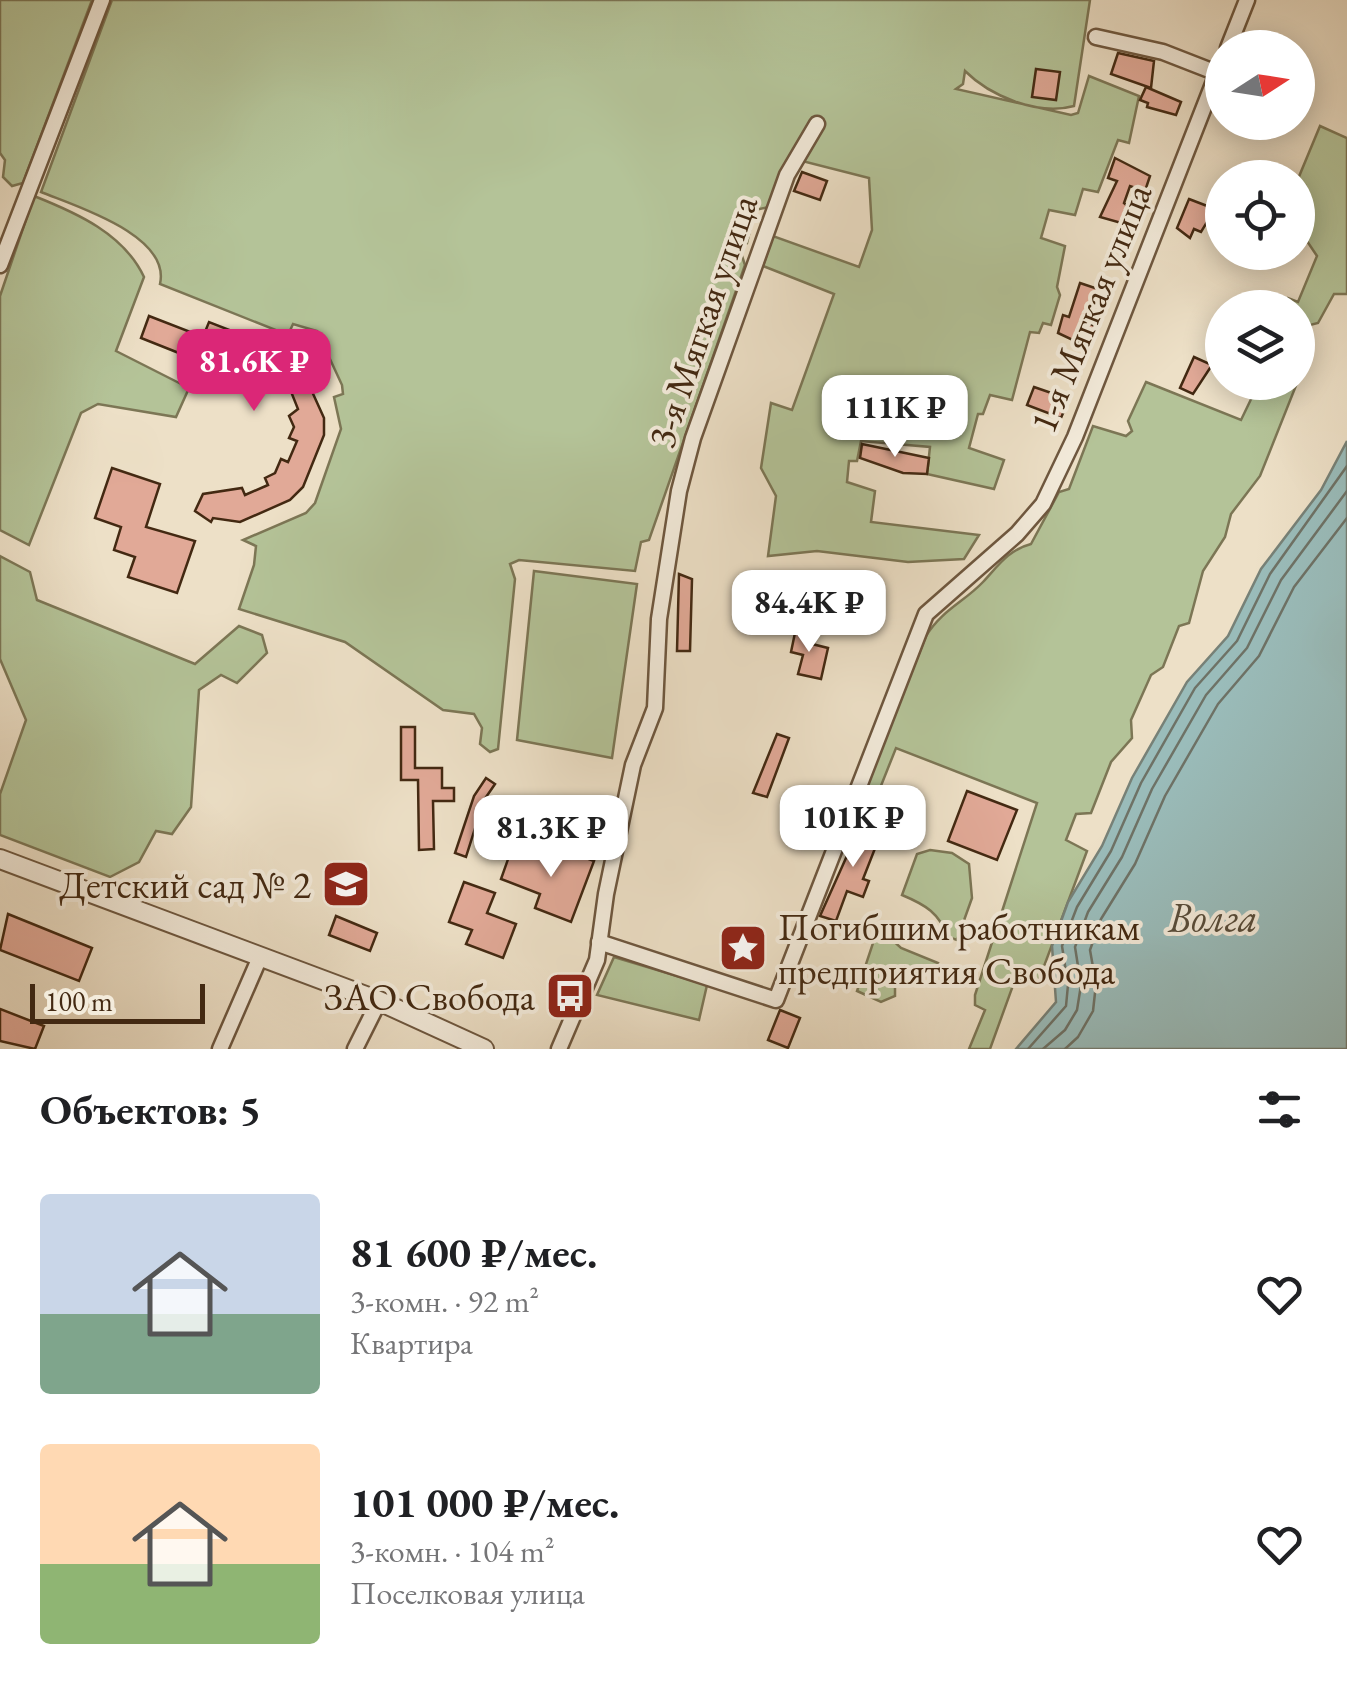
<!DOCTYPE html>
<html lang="ru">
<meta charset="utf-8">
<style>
body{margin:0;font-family:"EB Garamond",serif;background:#f2f2f2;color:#202124;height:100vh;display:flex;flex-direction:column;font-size:38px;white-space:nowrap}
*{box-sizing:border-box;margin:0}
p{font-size:32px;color:#757577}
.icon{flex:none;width:55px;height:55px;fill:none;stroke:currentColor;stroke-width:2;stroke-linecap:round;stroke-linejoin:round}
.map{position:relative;height:1049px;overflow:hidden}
.side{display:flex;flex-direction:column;background:#fff;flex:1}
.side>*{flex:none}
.needle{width:65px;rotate:78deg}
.fabs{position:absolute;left:1205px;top:30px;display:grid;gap:20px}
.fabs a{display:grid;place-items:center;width:110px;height:110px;border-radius:50%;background:#fff;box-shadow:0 5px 25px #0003;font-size:50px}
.scale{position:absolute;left:30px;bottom:25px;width:175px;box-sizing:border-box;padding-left:10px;border:5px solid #432912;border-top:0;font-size:28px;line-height:35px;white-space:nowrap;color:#432912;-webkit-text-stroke:8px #f3ebdb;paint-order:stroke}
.price{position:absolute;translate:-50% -85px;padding:0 22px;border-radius:20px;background:#fff;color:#222;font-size:32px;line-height:65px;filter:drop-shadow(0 2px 5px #0008)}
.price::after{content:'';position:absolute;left:50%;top:60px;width:30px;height:22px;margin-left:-15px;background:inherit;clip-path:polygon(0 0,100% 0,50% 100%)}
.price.active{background:#db2777;color:#fff}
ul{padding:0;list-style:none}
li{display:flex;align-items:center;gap:30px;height:250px;padding:0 40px}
li span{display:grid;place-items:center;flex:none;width:280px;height:200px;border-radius:10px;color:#555}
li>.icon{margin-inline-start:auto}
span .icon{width:120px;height:120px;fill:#fffc;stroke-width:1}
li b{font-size:42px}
h2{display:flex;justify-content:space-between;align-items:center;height:120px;padding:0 40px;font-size:42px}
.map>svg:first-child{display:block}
.green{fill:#b4c398;stroke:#7c7655;stroke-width:2.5}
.water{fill:#9abcba;stroke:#778177;stroke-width:2.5}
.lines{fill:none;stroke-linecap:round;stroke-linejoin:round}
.shore{stroke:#6e7266;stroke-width:2.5}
.building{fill:#e1a997;stroke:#432912;stroke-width:2.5}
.minor-casing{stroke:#6e573f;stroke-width:19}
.tertiary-casing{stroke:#6e573f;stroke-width:22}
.minor{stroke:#f3ebdb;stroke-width:14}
.tertiary{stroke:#f3ebdb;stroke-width:18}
.labels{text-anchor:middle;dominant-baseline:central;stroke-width:8;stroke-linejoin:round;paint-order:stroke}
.street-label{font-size:38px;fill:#432912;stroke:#f3ebdb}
.poi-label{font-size:38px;fill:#432912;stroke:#f3ebdb;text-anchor:end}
.water-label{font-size:40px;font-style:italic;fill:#594e3c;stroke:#f3ebdb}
</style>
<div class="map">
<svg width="1347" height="1049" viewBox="0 0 1347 1049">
<rect width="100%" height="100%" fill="#ede0c7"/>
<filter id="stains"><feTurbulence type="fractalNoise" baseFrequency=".002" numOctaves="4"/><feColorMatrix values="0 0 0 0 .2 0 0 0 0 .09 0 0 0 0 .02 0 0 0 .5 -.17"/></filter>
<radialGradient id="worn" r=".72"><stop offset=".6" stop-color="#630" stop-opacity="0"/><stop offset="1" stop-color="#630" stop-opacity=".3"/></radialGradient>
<g class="green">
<polygon points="0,0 92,0 23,183 12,186 3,177 5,160 0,153"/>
<path d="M112,0H1090L1074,106C1038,116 990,96 965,71L963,84L956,89L1071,115L1078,113L1089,76L1139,96L1129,143L1118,140L1098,192L1083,189L1075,215L1049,210L1041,238L1065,246L1057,287L1060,295L1051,325L1043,323L1039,333L1030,332L1012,400L990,395L983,414H978L969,448L1004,460L994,489L927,474L930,447L861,441L857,461H849L847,482L875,491L871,522L979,535L964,559L908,562L817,551L768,556L776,496L761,468L771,403L792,410L834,294L763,266L773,236L859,267L872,230L869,178L802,161L820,130L809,123L769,207L755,210L747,243L738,241L733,252L742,256L745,265L649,540L641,542L635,571L519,560L510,564L515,579L498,749L490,752L480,744L482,728L474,714L443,710L345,642L239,609L254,565L256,546L243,540L306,513L315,503L341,429L334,397L343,394L342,385L317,331L293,324L288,335L160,284C171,235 75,206 41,192Z"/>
<polygon points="1320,126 1347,138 1347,294 1334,294 1318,323 1302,327 1298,339 1298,308 1284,307 1288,298 1298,302 1317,256 1307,241 1298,238 1298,201 1305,185 1298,179"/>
<path d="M34,196C77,213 124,234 144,277L116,351L189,388L176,417L98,404L81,413L29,545L0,530V296Z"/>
<path d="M1146,382L1241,420L1255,391L1248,388L1251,383H1297L1260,476L1231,514L1225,537L1203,571L1189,623L1179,626L1163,667L1151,675L1131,720L1132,738L1111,762L1091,813L1076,814L1066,840L1087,851L1037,985L1016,977L990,1049H969L985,1010L975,1005V995L1037,803L896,748L867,821L860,813L862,796L926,636C942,610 964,602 983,582C998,566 1008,550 1031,544L1059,492L1069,489L1093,426L1126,436L1132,431L1128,421Z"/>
<polygon points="0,556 30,572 37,600 195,664 239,626 262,635 267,653 237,683 221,675 199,690 191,807 172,834 156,831 139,862 110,877 0,835 0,794 26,720 0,659"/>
<polygon points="534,571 637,584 612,758 517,740"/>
<path d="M930,850L952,853L969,864L972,898L957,940L948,937C939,913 926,905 902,895L917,854Z"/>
<polygon points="879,925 889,926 889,937 901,948 938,963 934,975 905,966 895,976 895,996 881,1002 857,991"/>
<polygon points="614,957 707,985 699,1020 597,995"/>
</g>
<polygon class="water" points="1347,441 1347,1049 1016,1049 1056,1002 1052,946 1068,902 1102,846 1132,778 1187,682 1228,636 1261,569 1321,490"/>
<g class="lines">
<g class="shore">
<polyline points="1028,1049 1066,1006 1068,985 1062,946 1077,907 1111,851 1141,783 1195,688 1237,641 1270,574 1347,466"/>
<polyline points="1043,1049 1065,1030 1077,1010 1081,985 1075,947 1088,912 1122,857 1152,789 1206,695 1247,648 1281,580 1347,491"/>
<polyline points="1065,1049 1078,1037 1093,1011 1096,984 1090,950 1101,919 1135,864 1165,796 1218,704 1259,656 1294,587 1347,518"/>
</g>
</g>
<g class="building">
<polygon points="1118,53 1154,61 1151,88 1111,74"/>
<polygon points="1036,69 1060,72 1056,100 1032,97"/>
<polygon points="1146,87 1181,102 1176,115 1147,107 1148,103 1140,100"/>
<polygon points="1115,158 1150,176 1145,191 1130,186 1124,203 1137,214 1132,226 1100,217 1117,181 1108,178"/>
<polygon points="802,172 827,181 820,200 794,191"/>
<polygon points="1189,199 1215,209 1201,232 1194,229 1190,238 1177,228"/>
<polygon points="1080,283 1107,292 1102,307 1092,303 1086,322 1095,326 1090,341 1080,338 1079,343 1058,333 1063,315 1069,317"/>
<polygon points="149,316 203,337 209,322 288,353 300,365 324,418 324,435 303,487 290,500 240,522 213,518 211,522 195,511 203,494 242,488 245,495 268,485 265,478 275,473 281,459 288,462 297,441 289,438 294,427 289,416 298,409 290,389 279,392 274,381 263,377 265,369 242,360 239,367 197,351 194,359 141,338"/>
<polygon points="1194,357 1212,365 1193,394 1180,388"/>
<polygon points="1034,387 1069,399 1061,418 1027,405"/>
<polygon points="862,444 929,458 927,474 903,473 860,458"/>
<polygon points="112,468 160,484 146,527 195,541 177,593 128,577 135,557 114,550 121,527 95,518"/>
<polygon points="679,574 692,579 690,651 677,651"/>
<polygon points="796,628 811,631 808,643 828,648 821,679 798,674 803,655 791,652"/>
<polygon points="401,727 415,727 415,768 442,768 442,788 454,788 454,801 433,801 434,849 419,850 418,780 401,780"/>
<polygon points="777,734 789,738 767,797 753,793"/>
<polygon points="486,778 495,784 484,800 466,857 455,853 474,796"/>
<polygon points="967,791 1017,810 997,860 948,841"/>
<polygon points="863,820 883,828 863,879 869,881 863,897 847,891 836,921 820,916"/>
<polygon points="557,847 594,861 571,922 535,908 540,894 501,879 512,848 552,863"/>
<polygon points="464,882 495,893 487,913 516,924 503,958 466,944 472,930 449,922"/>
<polygon points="8,914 92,948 79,981 0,950"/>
<polygon points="336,916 377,933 370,951 329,935"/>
<polygon points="0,1009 44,1026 35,1049 0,1041"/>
<polygon points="780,1010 800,1018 788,1048 768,1040"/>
</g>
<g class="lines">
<g class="minor-casing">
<g id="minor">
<polyline points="1096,37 1163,52 1222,75"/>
<polyline points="1228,48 1247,0"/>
<polyline points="0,265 102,0"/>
<polyline points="599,942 776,1000 926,614 1017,534 1043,504 1075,437 1222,61"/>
<polyline points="220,1049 260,957"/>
<polyline points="355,1049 379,1001"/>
<polyline points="559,1049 597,960 606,894 633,765 655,708 659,619 679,491 693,438 787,175 817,124"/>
</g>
</g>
<g class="tertiary-casing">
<polyline id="tertiary" points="0,859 379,1001 484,1049"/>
</g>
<use href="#minor" class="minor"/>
<use href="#tertiary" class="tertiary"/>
</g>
<defs>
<g id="school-square" transform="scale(2.5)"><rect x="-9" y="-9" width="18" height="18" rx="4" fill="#8f2418" stroke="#f3ebdb"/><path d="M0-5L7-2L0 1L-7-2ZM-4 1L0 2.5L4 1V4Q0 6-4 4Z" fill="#fff"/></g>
<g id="sight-square" transform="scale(2.5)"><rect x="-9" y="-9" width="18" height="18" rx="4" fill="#8f2418" stroke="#f3ebdb"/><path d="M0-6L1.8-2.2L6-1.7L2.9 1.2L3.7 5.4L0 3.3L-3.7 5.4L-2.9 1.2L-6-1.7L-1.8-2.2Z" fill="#fff"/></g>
<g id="bus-square" transform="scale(2.5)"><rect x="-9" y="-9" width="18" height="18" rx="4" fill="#8f2418" stroke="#f3ebdb"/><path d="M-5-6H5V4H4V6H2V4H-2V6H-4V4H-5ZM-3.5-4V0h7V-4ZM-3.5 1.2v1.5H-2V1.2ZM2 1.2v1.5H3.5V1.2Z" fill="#fff"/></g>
</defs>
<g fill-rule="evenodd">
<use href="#school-square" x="346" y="884"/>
<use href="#sight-square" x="743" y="948"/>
<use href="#bus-square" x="570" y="996"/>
</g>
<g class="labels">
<g class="street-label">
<text transform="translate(1090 308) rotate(-68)">1-я Мягкая улица</text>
<text transform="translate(702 321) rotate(-71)">3-я Мягкая улица</text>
</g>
<g class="poi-label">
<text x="311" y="884">Детский сад № 2</text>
<text x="778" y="926" text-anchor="start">Погибшим работникам<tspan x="778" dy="44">предприятия Свобода</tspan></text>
<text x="535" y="996">ЗАО Свобода</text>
</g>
<g class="water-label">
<text x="1213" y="917">Волга</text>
</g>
</g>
<rect width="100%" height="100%" filter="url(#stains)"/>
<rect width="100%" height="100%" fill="url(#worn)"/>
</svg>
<div class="fabs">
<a><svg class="needle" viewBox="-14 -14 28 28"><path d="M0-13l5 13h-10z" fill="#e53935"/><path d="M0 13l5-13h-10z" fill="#757577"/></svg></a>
<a><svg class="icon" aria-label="locate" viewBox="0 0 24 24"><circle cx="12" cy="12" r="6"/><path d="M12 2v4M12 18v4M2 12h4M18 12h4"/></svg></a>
<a><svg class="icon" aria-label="layers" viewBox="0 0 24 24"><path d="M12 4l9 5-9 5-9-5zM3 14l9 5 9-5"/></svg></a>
</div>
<div class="scale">100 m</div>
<b class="price active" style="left:254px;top:414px">81.6K ₽</b>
<b class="price" style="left:895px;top:460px">111K ₽</b>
<b class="price" style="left:809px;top:655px">84.4K ₽</b>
<b class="price" style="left:853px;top:870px">101K ₽</b>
<b class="price" style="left:551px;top:880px">81.3K ₽</b>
</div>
<section class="side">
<h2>Объектов: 5<svg class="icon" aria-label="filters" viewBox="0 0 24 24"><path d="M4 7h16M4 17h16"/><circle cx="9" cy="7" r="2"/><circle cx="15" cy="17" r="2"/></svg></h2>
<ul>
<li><span style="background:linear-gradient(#c9d6e8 60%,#7fa58c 0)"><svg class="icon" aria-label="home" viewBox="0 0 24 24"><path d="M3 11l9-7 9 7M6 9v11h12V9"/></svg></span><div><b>81 600 ₽/мес.</b><p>3-комн. · 92 m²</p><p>Квартира</p></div><svg class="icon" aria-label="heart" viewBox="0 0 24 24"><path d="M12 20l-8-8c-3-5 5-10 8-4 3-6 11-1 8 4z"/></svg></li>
<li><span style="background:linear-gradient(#ffd9b3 60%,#8fb573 0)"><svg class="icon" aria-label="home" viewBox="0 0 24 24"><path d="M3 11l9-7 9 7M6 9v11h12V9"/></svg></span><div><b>101 000 ₽/мес.</b><p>3-комн. · 104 m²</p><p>Поселковая улица</p></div><svg class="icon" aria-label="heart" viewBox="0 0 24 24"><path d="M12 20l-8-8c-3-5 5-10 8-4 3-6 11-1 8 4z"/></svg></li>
</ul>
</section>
